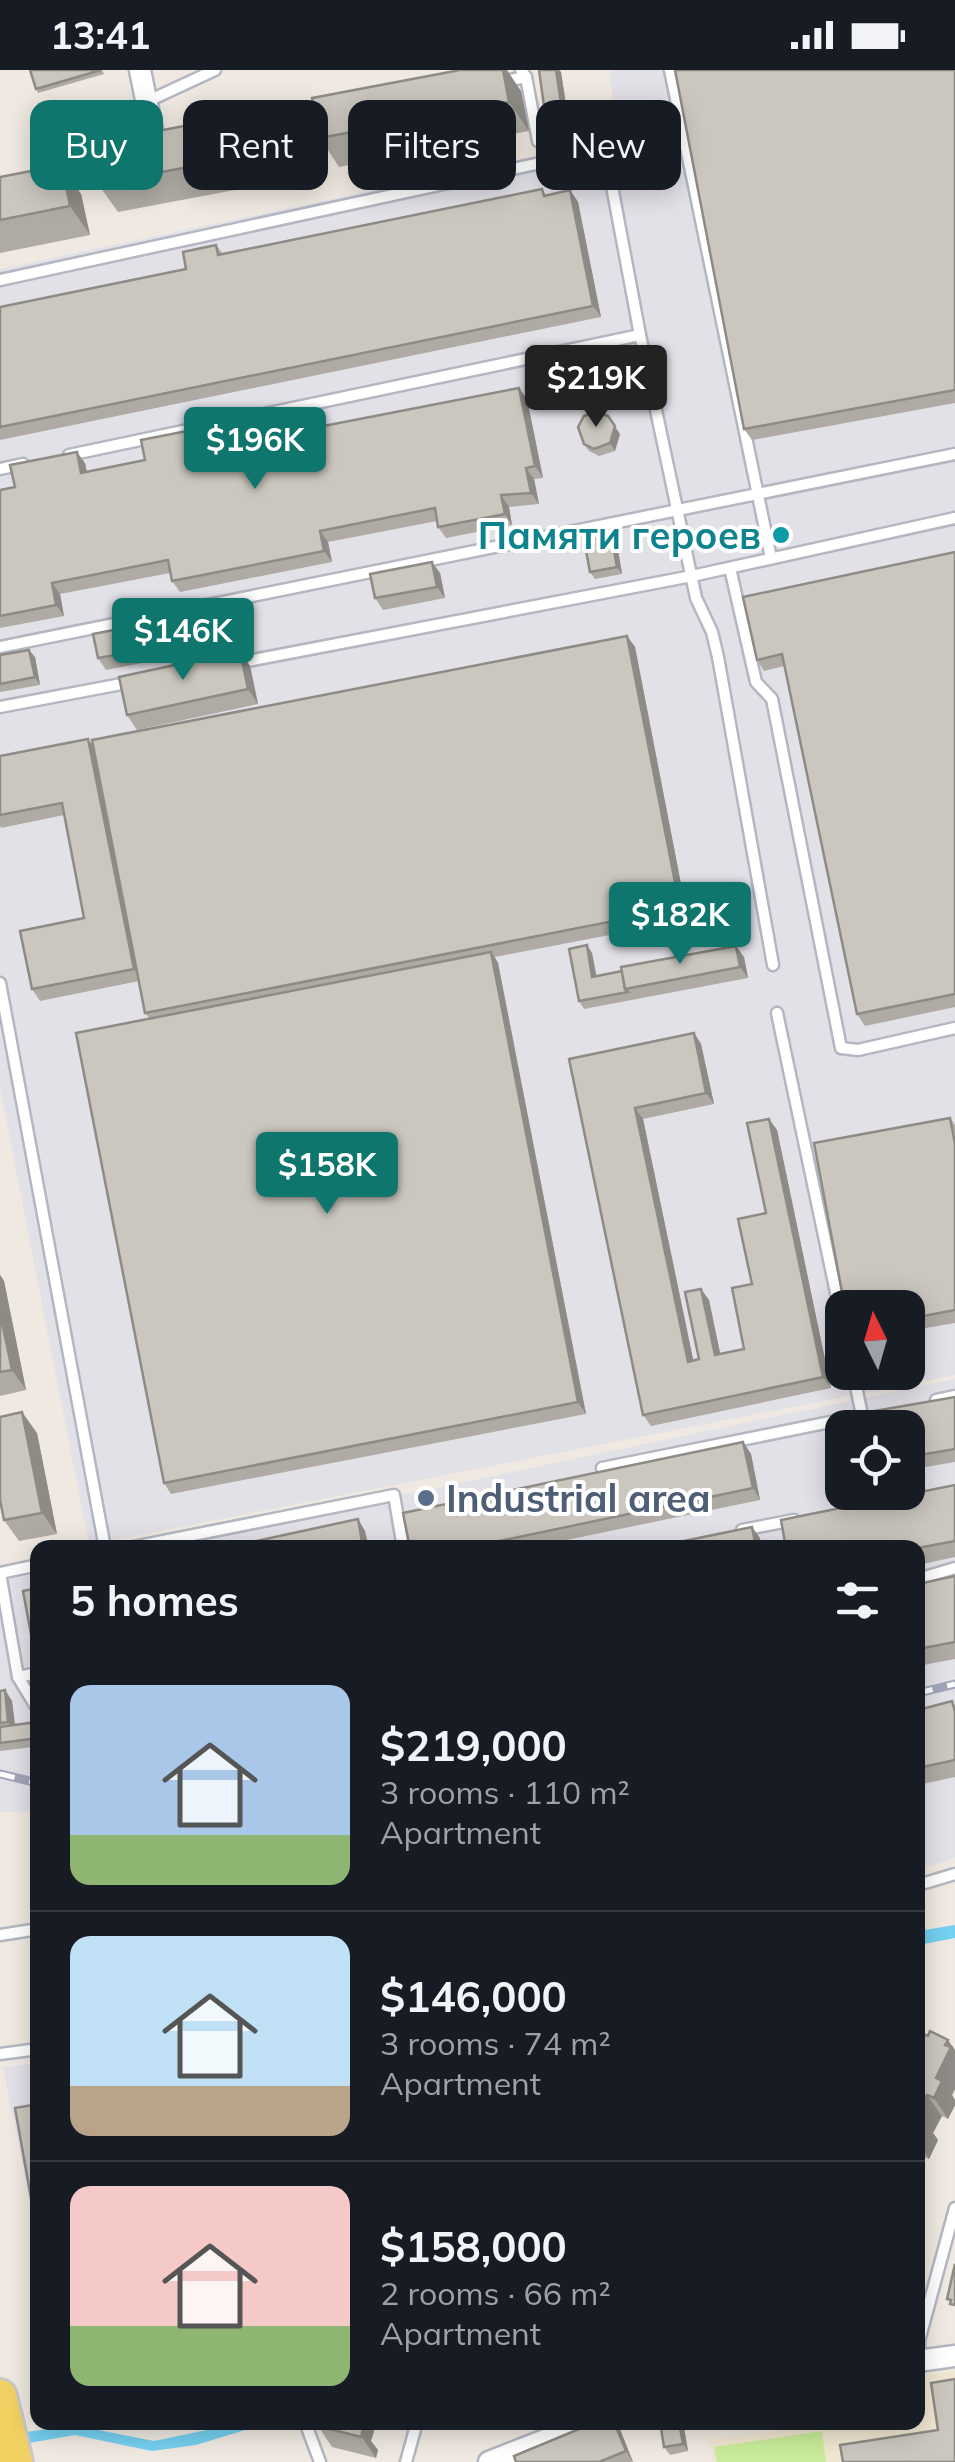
<!DOCTYPE html>
<meta charset="utf-8">
<style>
body{margin:0;font-family:Mulish,sans-serif;background:#20242c;color:#f1f3f6;height:100vh;display:flex;flex-direction:column;font-size:38px;white-space:nowrap}
*{box-sizing:border-box;margin:0}
p{font-size:32px;color:#9ea1a6}
.icon{flex:none;width:55px;height:55px;fill:none;stroke:currentColor;stroke-width:2;stroke-linecap:round;stroke-linejoin:round}
.map{position:relative;flex:1;overflow:hidden}
.side{position:absolute;left:30px;top:1470px;width:895px;height:890px;display:flex;flex-direction:column;background:#171b24;border-radius:20px;box-shadow:0 5px 25px #0003}
.side>*{flex:none}
.top-card{position:absolute;left:30px;top:30px;width:895px;height:90px;display:flex;gap:20px}
.needle{width:65px;rotate:355deg}
.fabs{position:absolute;left:825px;top:1220px;display:grid;gap:20px}
.fabs a{display:grid;place-items:center;width:100px;height:100px;border-radius:20px;background:#171b24;box-shadow:0 5px 25px #0003;font-size:50px}
.price{position:absolute;translate:-50% -85px;padding:0 22px;border-radius:10px;background:#0f766e;color:#fff;font-size:32px;line-height:65px;filter:drop-shadow(0 2px 5px #0008)}
.price::after{content:'';position:absolute;left:50%;top:60px;width:30px;height:22px;margin-left:-15px;background:inherit;clip-path:polygon(0 0,100% 0,50% 100%)}
.price.selected{background:#222;color:#fff}
ul{padding:0;list-style:none}
li{display:flex;align-items:center;gap:30px;height:250px;padding:0 40px}
li+li{border-top:2px solid #363941}
li span{display:grid;place-items:center;flex:none;width:280px;height:200px;border-radius:20px;color:#555}
li>.icon{margin-inline-start:auto}
span .icon{width:120px;height:120px;fill:#fffc;stroke-width:1}
li b{font-size:42px}
h2{display:flex;justify-content:space-between;align-items:center;height:120px;padding:0 40px;font-size:42px}
.chip{padding:0 35px;border-radius:20px;background:#171b24;box-shadow:0 5px 25px #0003;font-size:35px;line-height:90px}
.chip.selected{background:#0f766e;color:#fff}
.status{display:flex;justify-content:space-between;align-items:center;height:70px;padding:0 50px;background:#171b24;direction:ltr}
.status svg{height:28px;fill:currentColor}
.map>svg:first-child{display:block}
.industrial{fill:#e3e1e8;fill-rule:evenodd}
.education{fill:#f0e6d1}
.pitch{fill:#c9ec9a}
.water{fill:#75cff0}
.lines{fill:none;stroke-linecap:round;stroke-linejoin:round}
.lane-casing{stroke:#b4b7c1;stroke-width:15}
.street-casing{stroke:#b4b7c1;stroke-width:25}
.primary-casing{stroke:#c9c9c9;stroke-width:38}
.lane{stroke:#fff;stroke-width:10}
.street{stroke:#fff;stroke-width:20}
.primary{stroke:#f2d163;stroke-width:32}
.rail-casing{stroke:#a3a6b8;stroke-width:9}
.rail{stroke:#fff;stroke-width:5;stroke-dasharray:15;stroke-linecap:butt}
.wall{fill:#afaba4}
.shaded-wall{fill:#8e8b86}
.building{fill:#cbc7bf;stroke:#8e8b86;stroke-width:2.5}
.culture-dot{fill:#0f9aa8;stroke:#fff;stroke-width:4}
.service-dot{fill:#5c6f8a;stroke:#fff;stroke-width:4}
.labels{text-anchor:middle;dominant-baseline:central;stroke-width:8;stroke-linejoin:round;paint-order:stroke}
.culture-label{font-size:38px;font-weight:bold;fill:#0d838f;stroke:#fff;text-anchor:end}
.service-label{font-size:38px;font-weight:bold;fill:#4e5e75;stroke:#fff;text-anchor:start}
</style>
<div class="status"><b>13:41</b><svg viewBox="0 0 49 12"><path d="M0 12V9h3v3zM5 12V6h3v6zM10 12V3h3v9zM15 12V0h3v12zM26 1h20v11H26zM47 4h2v5h-2z"/></svg></div>
<div class="map">
<svg width="955" height="2392" viewBox="0 0 955 2392">
<rect width="100%" height="100%" fill="#efe9e1"/>
<g class="industrial">
<path d="M610,0H955V1305L89,1475L0,1018V199L616,69ZM842,1238H908V1302H842Z"/>
<path d="M955,1309V1787L942,1793L918,1797V1478H150ZM842,1358H908V1422H842Z"/>
<polygon points="37,1501 37,1741 0,1742 0,1509"/>
<polygon points="37,1993 37,2167 3,1997"/>
</g>
<polygon class="education" points="955,2301 955,2392 714,2392 710,2369 842,2353 918,2352 918,2306"/>
<polygon class="pitch" points="822,2361 826,2392 717,2392 714,2377"/>
<g class="water">
<polygon points="955,1855 955,1868 918,1875 918,1861"/>
<polygon points="240,2353 268,2353 196,2375 152,2381 75,2365 0,2378 0,2366 73,2355 154,2371"/>
</g>
<g class="lines">
<g class="lane-casing">
<g id="lane">
<polyline points="521,0 526,7 538,71"/>
<polyline points="670,0 771,488"/>
<polyline points="505,11 526,7"/>
<polyline points="146,32 215,0"/>
<polyline points="289,57 327,49"/>
<polyline points="55,107 106,95"/>
<polyline points="0,210 605,79 640,265 696,528 712,562 718,587 773,895"/>
<polyline points="69,385 640,265"/>
<polyline points="0,399 23,394"/>
<polyline points="730,498 756,612 772,629 841,978 858,980 955,958"/>
<polyline points="0,577 955,384"/>
<polyline points="237,593 692,506 955,448"/>
<polyline points="0,637 132,612"/>
<polyline points="0,913 105,1478"/>
<polyline points="777,943 842,1251"/>
<polyline points="853,1302 862,1345"/>
<polyline points="936,1330 955,1326"/>
<polyline points="602,1398 850,1348"/>
<polyline points="742,1460 794,1450"/>
<polyline points="128,1478 394,1425 403,1478"/>
<polyline points="0,1503 18,1607 38,1640"/>
<polyline points="0,1503 38,1495"/>
<polyline points="918,1509 955,1498"/>
<polyline points="18,1607 38,1603"/>
<polyline points="918,1815 955,1804"/>
<polyline points="0,1865 38,1859"/>
<polyline points="0,1984 38,1979"/>
<polyline points="920,2290 919,2271 955,2138"/>
<polyline points="305,2352 320,2392"/>
<polyline points="406,2392 417,2352"/>
</g>
</g>
<g class="street-casing">
<g id="street">
<polyline points="140,0 157,84"/>
<polyline points="918,2291 955,2286"/>
<polyline points="489,2392 591,2352"/>
</g>
</g>
<g class="primary-casing">
<polyline id="primary" points="0,2326 16,2392"/>
</g>
<use href="#lane" class="lane"/>
<use href="#street" class="street"/>
<use href="#primary" class="primary"/>
<g class="rail-casing">
<g id="rail">
<polyline points="918,1623 955,1614"/>
<polyline points="0,1704 38,1713"/>
</g>
</g>
<use href="#rail" class="rail"/>
</g>
<g class="wall">
<polygon points="102,0 104,4 38,23 36,19"/>
<polygon points="539,0 559,0 561,2 567,41 550,43 544,36"/>
<polygon points="955,0 955,333 752,370 744,359"/>
<polygon points="521,21 529,61 339,97 320,68"/>
<polygon points="307,65 314,105 118,142 98,114"/>
<polygon points="0,107 81,124 90,165 0,183"/>
<polygon points="542,119 546,125 570,120 578,132 601,247 0,370 0,237 186,199 216,175 223,184"/>
<polygon points="519,318 527,329 543,408 534,409 539,434 509,437 512,455 446,468 438,457 437,451 328,472 332,492 180,522 172,511 170,503 60,524 64,546 0,558 0,420 15,417 85,393 87,402 145,390 307,350 308,359"/>
<polygon points="620,364 615,381 599,386 589,381 584,374"/>
<polygon points="616,468 622,504 595,509 590,502"/>
<polygon points="955,482 955,937 865,956 857,944 784,596 764,601 757,590"/>
<polygon points="440,503 445,528 383,540 375,528"/>
<polygon points="217,545 224,577 184,586 178,578"/>
<polygon points="156,552 164,563 168,588 106,600 98,588"/>
<polygon points="627,566 635,577 688,850 495,887 498,893 586,1344 171,1424 164,1413 149,948 145,943 139,911 40,931 32,919 84,848 64,745 1,758 0,756 0,686 93,676"/>
<polygon points="0,585 35,587 40,615 0,622"/>
<polygon points="250,596 258,634 137,660 127,645"/>
<polygon points="592,883 596,906 744,887 748,908 584,939 579,931"/>
<polygon points="694,963 701,974 714,1034 643,1049 693,1290 699,1289 709,1230 720,1284 744,1279 752,1214 766,1143 769,1049 777,1060 831,1318 651,1356 643,1345 569,989"/>
<polygon points="950,1048 955,1055 955,1253 908,1261 908,1238"/>
<polygon points="0,1205 4,1211 26,1320 0,1326"/>
<polygon points="955,1327 955,1392 908,1400 908,1358"/>
<polygon points="37,1363 57,1464 19,1471 4,1450"/>
<polygon points="743,1372 751,1384 760,1430 528,1478 410,1478"/>
<polygon points="955,1415 955,1487 918,1495 918,1478"/>
<polygon points="955,1506 955,1589 918,1596 918,1514"/>
<polygon points="5,1620 12,1631 15,1655 38,1654 38,1706 33,1699 33,1677 0,1681 0,1621"/>
<polygon points="952,1631 955,1635 955,1707 918,1715 918,1640"/>
<polygon points="918,1976 955,1980 955,2019 952,2025 955,2030 955,2035 948,2049 942,2046 933,2063 938,2070 929,2089 922,2086 918,2096"/>
<polygon points="319,2352 384,2352 384,2356 376,2354 371,2371 378,2380 376,2388 332,2377 318,2356"/>
<polygon points="683,2352 688,2381 670,2385 664,2377"/>
<polygon points="770,2352 829,2352 775,2359"/>
<polygon points="619,2357 633,2392 516,2392"/>
</g>
<g class="shaded-wall">
<polygon points="503,0 507,0 521,21 529,61 509,32"/>
<polygon points="556,0 559,0 561,2 567,41 561,33"/>
<polygon points="287,36 307,65 314,105 294,77"/>
<polygon points="62,95 81,124 90,165 70,136"/>
<polygon points="570,120 578,132 601,247 593,236"/>
<polygon points="519,318 527,329 543,408 535,396"/>
<polygon points="299,339 307,350 311,371 303,360"/>
<polygon points="608,346 620,364 615,381 610,373"/>
<polygon points="77,382 85,393 89,414 81,403"/>
<polygon points="526,398 534,409 539,434 531,423"/>
<polygon points="501,425 509,437 512,455 505,444"/>
<polygon points="610,460 616,468 622,504 617,497"/>
<polygon points="320,461 328,472 332,492 324,481"/>
<polygon points="432,492 440,503 445,528 437,517"/>
<polygon points="52,513 60,524 64,546 56,535"/>
<polygon points="211,537 217,545 224,577 218,570"/>
<polygon points="156,552 164,563 168,588 160,577"/>
<polygon points="627,566 635,577 688,850 680,838"/>
<polygon points="29,580 35,587 40,615 35,607"/>
<polygon points="240,581 250,596 258,634 248,619"/>
<polygon points="88,669 96,680 141,911 134,899"/>
<polygon points="587,875 592,883 598,914 592,907"/>
<polygon points="736,876 744,887 748,908 740,897"/>
<polygon points="491,882 498,893 586,1344 578,1332"/>
<polygon points="694,963 701,974 714,1034 706,1023"/>
<polygon points="635,1038 643,1049 696,1303 688,1292"/>
<polygon points="769,1049 777,1060 831,1318 823,1307"/>
<polygon points="0,1205 4,1211 26,1320 12,1300 0,1243"/>
<polygon points="701,1219 709,1230 723,1297 715,1285"/>
<polygon points="22,1342 37,1363 57,1464 42,1443"/>
<polygon points="743,1372 751,1384 760,1430 753,1418"/>
<polygon points="358,1449 365,1461 369,1478 363,1478"/>
<polygon points="752,1457 760,1468 761,1478 756,1478"/>
<polygon points="5,1620 12,1631 16,1663 8,1652"/>
<polygon points="948,1970 955,1980 955,2019 952,2025 955,2030 955,2035 948,2049 934,2028 936,2008"/>
<polygon points="927,2025 942,2046 933,2063 938,2070 929,2089 918,2072 918,2045"/>
<polygon points="918,2079 922,2086 918,2096"/>
<polygon points="356,2352 375,2352 376,2354 371,2371 378,2380 376,2388 355,2357"/>
<polygon points="614,2352 619,2357 633,2392 626,2381"/>
<polygon points="679,2352 683,2352 688,2381 683,2374"/>
</g>
<g class="building">
<polygon points="30,0 101,0 36,19"/>
<polygon points="460,0 503,0 509,32 320,68 312,28"/>
<polygon points="539,0 556,0 561,33 544,36"/>
<polygon points="675,0 955,0 955,320 744,359"/>
<polygon points="287,36 294,77 98,114 91,74"/>
<polygon points="62,95 70,136 0,150 0,107"/>
<polygon points="542,119 544,126 570,120 593,236 0,357 0,237 186,199 183,182 216,175 218,185"/>
<polygon points="519,318 535,396 526,398 531,423 501,425 505,444 438,457 435,438 320,461 324,481 172,511 168,490 52,513 56,535 0,546 0,420 15,417 10,395 77,382 81,403 145,390 141,370 299,339 303,360"/>
<polygon points="596,341 608,346 615,356 610,373 594,379 584,374 578,357 584,346"/>
<polygon points="610,460 617,497 590,502 583,465"/>
<polygon points="955,482 955,924 857,944 782,584 757,590 743,527"/>
<polygon points="432,492 437,517 375,528 370,504"/>
<polygon points="211,537 218,570 178,578 172,545"/>
<polygon points="156,552 160,577 98,588 93,564"/>
<polygon points="627,566 680,838 145,943 92,670"/>
<polygon points="29,580 35,607 0,614 0,585"/>
<polygon points="240,581 248,619 127,645 119,607"/>
<polygon points="88,669 134,899 32,919 20,861 84,848 62,733 0,745 0,686"/>
<polygon points="587,875 592,907 622,901 625,919 628,922 579,931 569,879"/>
<polygon points="736,876 740,897 625,919 621,897"/>
<polygon points="491,882 578,1332 164,1413 76,963"/>
<polygon points="694,963 706,1023 635,1038 688,1292 699,1289 685,1222 701,1219 715,1285 744,1279 732,1218 752,1214 738,1149 766,1143 747,1053 769,1049 823,1307 643,1345 569,989"/>
<polygon points="950,1048 955,1074 955,1240 908,1249 908,1238 845,1238 814,1073"/>
<polygon points="0,1243 12,1300 0,1302"/>
<polygon points="955,1327 955,1379 908,1387 908,1358 842,1358 842,1359 840,1347"/>
<polygon points="22,1342 42,1443 4,1450 0,1430 0,1347"/>
<polygon points="743,1372 753,1418 466,1478 410,1478 403,1443"/>
<polygon points="955,1415 955,1471 918,1478 786,1478 781,1450"/>
<polygon points="358,1449 363,1478 224,1478"/>
<polygon points="752,1457 756,1478 650,1478"/>
<polygon points="955,1506 955,1572 918,1579 918,1514"/>
<polygon points="38,1518 38,1563 31,1564 23,1521"/>
<polygon points="5,1620 8,1652 0,1653 0,1621"/>
<polygon points="952,1631 955,1642 955,1690 918,1698 918,1640"/>
<polygon points="36,1652 38,1668 0,1673 0,1657"/>
<polygon points="32,1672 38,1672 38,1699 33,1699"/>
<polygon points="930,1961 948,1970 945,1975 951,1977 936,2008 942,2011 934,2028 927,2025 918,2045 918,1976 923,1964 928,1966"/>
<polygon points="38,2034 38,2162 37,2162 15,2038"/>
<polygon points="918,2046 924,2049 918,2062"/>
<polygon points="955,2194 955,2235 950,2234 951,2230 947,2229"/>
<polygon points="955,2309 955,2392 843,2392 840,2375 938,2360 931,2313"/>
<polygon points="319,2352 356,2352 355,2357 363,2359 361,2367 318,2356"/>
<polygon points="596,2352 614,2352 626,2381 599,2392 516,2392 514,2386"/>
<polygon points="660,2352 679,2352 683,2374 664,2377"/>
</g>
<circle class="culture-dot" cx="781" cy="465" r="10"/>
<circle class="service-dot" cx="426" cy="1428" r="10"/>
<g class="labels">
<g class="culture-label">
<text x="761" y="465">Памяти героев</text>
</g>
<g class="service-label">
<text x="446" y="1428">Industrial area</text>
</g>
</g>
</svg>
<div class="fabs">
<a><svg class="needle" viewBox="-14 -14 28 28"><path d="M0-13l5 13h-10z" fill="#e53935"/><path d="M0 13l5-13h-10z" fill="#9ea1a6"/></svg></a>
<a><svg class="icon" aria-label="locate" viewBox="0 0 24 24"><circle cx="12" cy="12" r="6"/><path d="M12 2v4M12 18v4M2 12h4M18 12h4"/></svg></a>
</div>
<b class="price selected" style="left:596px;top:360px">$219K</b>
<b class="price" style="left:255px;top:422px">$196K</b>
<b class="price" style="left:183px;top:613px">$146K</b>
<b class="price" style="left:680px;top:897px">$182K</b>
<b class="price" style="left:327px;top:1147px">$158K</b>
<div class="top-card">
<a class="chip selected">Buy</a>
<a class="chip">Rent</a>
<a class="chip">Filters</a>
<a class="chip">New</a>
</div>
<section class="side">
<h2>5 homes<svg class="icon" aria-label="filters" viewBox="0 0 24 24"><path d="M4 7h16M4 17h16"/><circle cx="9" cy="7" r="2"/><circle cx="15" cy="17" r="2"/></svg></h2>
<ul>
<li><span style="background:linear-gradient(#a9c7e8 75%,#8fb573 0)"><svg class="icon" aria-label="home" viewBox="0 0 24 24"><path d="M3 11l9-7 9 7M6 9v11h12V9"/></svg></span><div><b>$219,000</b><p>3 rooms · 110 m²</p><p>Apartment</p></div></li>
<li><span style="background:linear-gradient(#bfe0f5 75%,#b9a48a 0)"><svg class="icon" aria-label="home" viewBox="0 0 24 24"><path d="M3 11l9-7 9 7M6 9v11h12V9"/></svg></span><div><b>$146,000</b><p>3 rooms · 74 m²</p><p>Apartment</p></div></li>
<li><span style="background:linear-gradient(#f6c9c9 70%,#8fb573 0)"><svg class="icon" aria-label="home" viewBox="0 0 24 24"><path d="M3 11l9-7 9 7M6 9v11h12V9"/></svg></span><div><b>$158,000</b><p>2 rooms · 66 m²</p><p>Apartment</p></div></li>
</ul>
</section>
</div>
